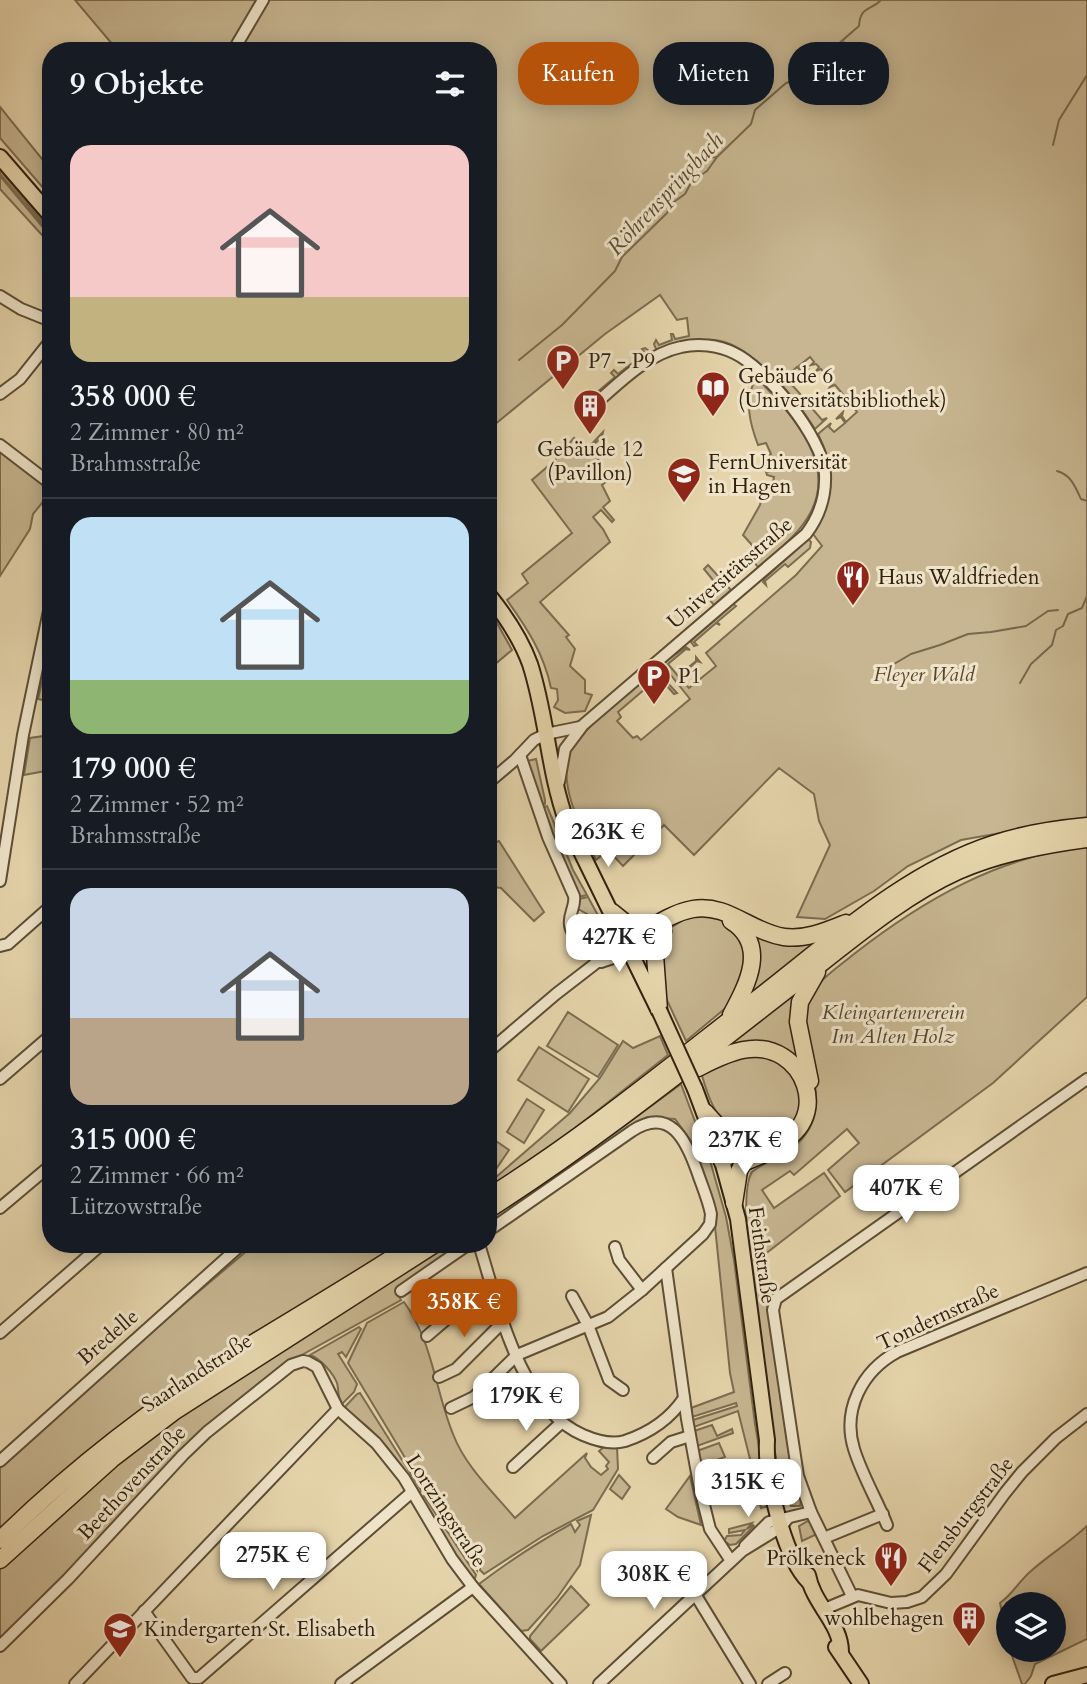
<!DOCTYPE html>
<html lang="de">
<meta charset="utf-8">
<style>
body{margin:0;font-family:Cardo,serif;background:#20242c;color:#f1f3f6;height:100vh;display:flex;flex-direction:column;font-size:26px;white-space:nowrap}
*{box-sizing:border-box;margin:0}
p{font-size:23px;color:#9ea1a6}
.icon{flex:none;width:38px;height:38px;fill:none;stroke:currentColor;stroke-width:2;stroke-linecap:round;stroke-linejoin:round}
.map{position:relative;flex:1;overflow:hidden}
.details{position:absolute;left:42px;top:42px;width:455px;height:1211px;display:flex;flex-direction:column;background:#171b24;border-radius:28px;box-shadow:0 4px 18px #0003}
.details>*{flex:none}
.hud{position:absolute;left:518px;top:42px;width:464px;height:63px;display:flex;gap:14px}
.fabs{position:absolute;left:996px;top:1592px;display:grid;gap:14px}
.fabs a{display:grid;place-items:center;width:70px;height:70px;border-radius:50%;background:#171b24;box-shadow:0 4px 18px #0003;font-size:35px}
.price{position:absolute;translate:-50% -60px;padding:0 16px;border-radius:14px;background:#fff;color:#222;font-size:23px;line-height:46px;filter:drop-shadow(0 2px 4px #0008)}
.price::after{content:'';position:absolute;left:50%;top:42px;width:21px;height:16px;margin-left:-10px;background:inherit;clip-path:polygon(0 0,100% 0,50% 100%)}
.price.on{background:#b45309;color:#fff}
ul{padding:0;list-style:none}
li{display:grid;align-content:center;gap:14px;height:371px;padding:0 28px}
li+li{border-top:2px solid #363941}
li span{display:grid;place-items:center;height:217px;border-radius:21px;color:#555}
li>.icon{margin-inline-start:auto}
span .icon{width:126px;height:126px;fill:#fffc;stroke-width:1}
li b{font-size:30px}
h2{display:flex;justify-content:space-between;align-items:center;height:84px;padding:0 28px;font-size:30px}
.chip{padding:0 24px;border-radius:28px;background:#171b24;box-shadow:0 4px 18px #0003;font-size:24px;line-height:63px}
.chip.on{background:#b45309;color:#fff}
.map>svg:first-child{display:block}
.green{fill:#c7b691;stroke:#7c6c50;stroke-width:2}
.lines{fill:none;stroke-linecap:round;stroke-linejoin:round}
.stream{stroke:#78684c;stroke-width:2}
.minor-casing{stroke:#5e4e36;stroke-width:14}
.major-casing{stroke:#31210e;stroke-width:18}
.highway-casing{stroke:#31210e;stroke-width:19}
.minor{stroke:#efe4c9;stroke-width:10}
.major{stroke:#e6d5ac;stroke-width:14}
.highway{stroke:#e6d5ac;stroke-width:16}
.major-bridge-casing{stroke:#31210e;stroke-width:18;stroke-linecap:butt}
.major-bridge{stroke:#e6d5ac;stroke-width:14}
.labels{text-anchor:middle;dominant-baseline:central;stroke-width:6;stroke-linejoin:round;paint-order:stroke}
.poi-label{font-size:21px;fill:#31210e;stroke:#efe4c9;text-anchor:start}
.street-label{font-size:21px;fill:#31210e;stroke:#efe4c9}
.park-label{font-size:21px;font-style:italic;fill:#56462f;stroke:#efe4c9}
.water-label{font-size:23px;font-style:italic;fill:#5b4b32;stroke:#efe4c9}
</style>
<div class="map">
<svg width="1087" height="1684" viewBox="0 0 1087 1684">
<rect width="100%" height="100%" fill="#e6d5ac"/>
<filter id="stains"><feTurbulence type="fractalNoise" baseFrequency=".00286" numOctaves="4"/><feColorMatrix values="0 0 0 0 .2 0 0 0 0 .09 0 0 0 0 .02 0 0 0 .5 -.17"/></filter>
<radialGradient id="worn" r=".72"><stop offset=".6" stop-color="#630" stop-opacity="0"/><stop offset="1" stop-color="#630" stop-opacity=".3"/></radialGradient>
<g class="green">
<path d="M75,0H1087V818L961,840L908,866L874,891L825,919L797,917L830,845L819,821L814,794L779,768L694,855L664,825L623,866L608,850L596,860C583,831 560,791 568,757C574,735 636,684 656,670L677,693L674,694L659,677L618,712L621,717L617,721L633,738L637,736L641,740L690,699L662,664L686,647L690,650L686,649L668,664L678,676L696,661V657L700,662L697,661L679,677L689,688L716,666L706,653L796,575L822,546L813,534C833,501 836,469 818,434L831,423L829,427L834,432L845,423L841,417L836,419L843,412L842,416L846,422L857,412L853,407L849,408L851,405L848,401L844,403L847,399L835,385L830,387L833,383L821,369L816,371L819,367L816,364L811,365L814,362L810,357L799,366L803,371L807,370L800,377L802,372L797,367L786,377L790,382L794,380L792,385L809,404L813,401L810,406L822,420L827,418L815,429C796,399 752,344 715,340C697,338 676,349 656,349L654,344L656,340L659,345L672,340L671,334H673L675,339L689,336L687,318L677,320L660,295L605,334L488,430V51H118Z"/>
<polygon points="0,107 51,170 51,197 0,138"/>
<polygon points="0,170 51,232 51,235 0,174"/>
<polygon points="0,176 51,237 51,245 0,189"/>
<polygon points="645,348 649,351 649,356 594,400 589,396 591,390 595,394 615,377 611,373 614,370 618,374 645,353 642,349"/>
<path d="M758,379C792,415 840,465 808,517C796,537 776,552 758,567L754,562L761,555L743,535L760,505L764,486L772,487L774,477L767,475L766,472L775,470L774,458L765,459L771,454L766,443L758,445C750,424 744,401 755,380Z"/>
<path d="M603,432L602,437L591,447L599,459L593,465L607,481L602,485L610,501L603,507L614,520L612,522L601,510L593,517L603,529L610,542L540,602L569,635L566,637L575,649L570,666L585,680V693L592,695L585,711L565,713L554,707L558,700L557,689L551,688C544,654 527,628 507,600L528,583L522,574L572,533L532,480L554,461L574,438L587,449Z"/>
<polygon points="0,448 51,489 51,492 33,514 30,529 0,576"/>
<polygon points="808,539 811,542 810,548 788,567 785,564 765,581 766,585 763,582 764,579"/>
<polygon points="708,565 731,590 714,605 706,595 717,585 704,569"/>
<polygon points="733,604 736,606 717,622 720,625 716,623 694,642 697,645 694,646 691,642 692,640"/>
<polygon points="488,607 512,650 488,670"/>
<polygon points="51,642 51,702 38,699"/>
<polygon points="51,735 51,770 24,775 30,738"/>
<polygon points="536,759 545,800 545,804 541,806 527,761"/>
<polygon points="547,806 573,870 587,895 578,897 542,808"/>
<polygon points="499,841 544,912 534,921 501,888 494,887 488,876 488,845"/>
<path d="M1087,847V997L993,1083L845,1192L828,1170L859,1143L847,1129L794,1175L790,1171L762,1190L774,1208L824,1173L840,1196L760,1258L761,1291L767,1303L791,1467L801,1501L800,1506H791C787,1498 783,1490 781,1481C770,1436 732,1202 752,1172C767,1160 788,1154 801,1140C833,1106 805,1062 805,1023C805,1016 804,1008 807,1002C817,980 836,969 854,954C922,901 1000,855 1087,847Z"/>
<polygon points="588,897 613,943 599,952 589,945 603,937 587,914 578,909 579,899"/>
<path d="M707,915C739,922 739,935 749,964L728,1006L686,1041L666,998L657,965L670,928L689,917Z"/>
<polygon points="750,935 825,935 740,1006"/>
<polygon points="807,980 802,1065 729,1049 724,1045"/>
<polygon points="568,1012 618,1045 598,1077 547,1046"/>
<polygon points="660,1036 668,1055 536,1159 488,1193 488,1184 570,1113 600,1078 623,1041 633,1048"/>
<polygon points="539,1047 589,1079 568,1112 518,1080"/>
<path d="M754,1053L788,1063L806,1098L787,1136L748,1143C717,1117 712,1112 701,1072Z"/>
<polygon points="681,1084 711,1164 726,1217 734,1260 755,1424 769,1506 761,1508 750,1472 753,1471 738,1411 694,1427 693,1420 737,1406 736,1403 692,1417 691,1408 734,1392 730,1373 712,1197 693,1144 675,1119 647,1117 488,1227 488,1218 586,1154"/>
<polygon points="527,1099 544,1110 524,1143 507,1132"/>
<polygon points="493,1139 509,1150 488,1181 488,1147"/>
<polygon points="255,1244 409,1244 0,1533 0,1468 145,1337"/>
<polygon points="446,1244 463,1244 396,1290 401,1300 300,1356 205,1431 0,1641 0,1566 142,1438"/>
<path d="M404,1302C433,1342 435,1390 453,1434C465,1466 493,1492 515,1518L587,1453L585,1458L591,1467L601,1475L608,1469L606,1466L609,1462L599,1451L604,1447H617L618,1469L593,1510L543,1536L484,1574L480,1570L478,1543H476L477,1570L442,1519L348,1363L367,1323Z"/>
<path d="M359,1327L361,1329L346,1357L342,1352L338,1354L357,1384L354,1392L342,1404C337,1397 339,1389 337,1383C333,1373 321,1359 310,1355Z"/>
<path d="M360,1393L421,1490L419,1495C400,1462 378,1429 343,1409L357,1394Z"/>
<polygon points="712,1425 717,1436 732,1429 733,1433 697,1446 694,1431"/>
<polygon points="719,1443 725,1457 700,1466 697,1451"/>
<polygon points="619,1475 630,1487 622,1499 610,1489"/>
<polygon points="690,1476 701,1525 678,1517 666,1509"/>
<polygon points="424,1496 476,1575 474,1581 449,1546 420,1498"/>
<path d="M591,1515L580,1565L557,1598L528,1630L521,1631L479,1584C508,1562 538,1542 571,1524L575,1532L580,1525L577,1521Z"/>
<polygon points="808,1521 812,1523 817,1534 802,1541 799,1526"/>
<polygon points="752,1523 747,1529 753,1525 754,1526 736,1544 730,1545 724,1541 727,1536 741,1535 745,1530 729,1533 729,1529"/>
<path d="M1087,1526V1639L1035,1664L1031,1676L1025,1684H1022L1010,1650H1054V1605H1008V1644L1000,1603C1013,1594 1019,1581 1031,1571C1049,1555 1069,1543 1087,1526Z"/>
<polygon points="571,1586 589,1605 541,1651 530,1639 530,1636"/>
</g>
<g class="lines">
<g class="stream">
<polyline points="844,42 836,54 838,64 845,68"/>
<polyline points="1053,145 1059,120 1087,75"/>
<polyline points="696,155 707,158 716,157"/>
<path d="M519,360L562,325L615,271L622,257L667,213L671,204L685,194L692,181L707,171L717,157L751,124L755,110L786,83L797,80L801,55L829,52L859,26C860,6 871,11 881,0"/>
<path d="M1057,471C1071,475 1075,486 1081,499L1087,501"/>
<polyline points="875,667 894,664 911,654 940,645 968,634 991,632 1026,626 1048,611 1058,610"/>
<polyline points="1020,683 1031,664 1052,645 1056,630 1063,626 1068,614 1082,608 1087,596"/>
</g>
<g class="minor-casing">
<g id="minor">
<polyline points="233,51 263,0"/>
<polyline points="0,296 21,309 51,321"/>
<polyline points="0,394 20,379 51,340"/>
<polyline points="0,445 51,484"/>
<path d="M520,755L548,837L574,896C576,906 568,915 570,925C572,939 591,950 598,962"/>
<path d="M559,782L565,749L583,725L806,534C819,517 826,496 825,474C823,438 766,368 734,353C718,345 698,343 681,347C647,354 618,384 593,406"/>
<polyline points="488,783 515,760 534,740 546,734 580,727"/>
<polyline points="0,881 23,735 51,601"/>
<polyline points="0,946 8,944 51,906"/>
<polyline points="601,962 631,952"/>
<polyline points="488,1052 556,994 609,953 626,943"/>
<polyline points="0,1079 51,1035"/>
<polyline points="0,1208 51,1165"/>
<path d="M479,1244C498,1305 520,1408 583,1435C597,1441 611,1445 625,1441C649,1433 670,1419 684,1398"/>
<polyline points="615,1247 619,1260 642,1290"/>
<polyline points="666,1268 687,1419 700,1489 710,1529 731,1561"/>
<polyline points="401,1291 469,1244"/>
<polyline points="572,1296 588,1325 609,1380 623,1390"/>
<polyline points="0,1333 102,1244"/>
<polyline points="427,1336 469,1300 492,1287"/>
<polyline points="439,1377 456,1369 504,1321"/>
<path d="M451,1408L474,1397L517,1355L608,1317L642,1290L703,1234L710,1224L711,1214C708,1199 702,1186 697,1171C686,1140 670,1106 632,1131L488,1231"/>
<polyline points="653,1458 671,1442 690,1436"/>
<polyline points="0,1461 242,1244"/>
<polyline points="513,1467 561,1423"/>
<path d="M887,1525C877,1500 862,1475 854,1449C842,1410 862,1371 897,1352L1087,1273"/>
<polyline points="824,1538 883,1514"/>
<polyline points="745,1546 769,1522 811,1512"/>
<polyline points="695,1594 750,1684"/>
<polyline points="852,1596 811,1512 798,1476 773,1310 776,1299 1087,1079"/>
<polyline points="822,1610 858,1595 891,1603 907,1602 922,1597 946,1574 1005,1493 1022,1472 1056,1438 1087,1414"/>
<polyline points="144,1611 192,1678 199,1678 412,1492"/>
<polyline points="0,1646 68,1579 183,1455 207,1432 291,1365 303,1361 308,1362 317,1367 338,1409 376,1443 404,1478 452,1559 473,1587 561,1684"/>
<polyline points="75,1684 338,1409"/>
<polyline points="341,1684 473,1587"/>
<polyline points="599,1684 742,1551 781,1527 788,1518"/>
<polyline points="768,1684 785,1673"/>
</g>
</g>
<g class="major-casing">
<g id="major">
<polyline points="0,157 51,216"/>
<path d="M488,594C504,614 521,639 530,664C547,716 548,771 567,823L658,1009"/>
<path d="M695,1089L722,1161L738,1219L767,1440C765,1476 783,1556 809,1582"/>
<path d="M808,1575C813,1604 841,1623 841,1652"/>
<polyline points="836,1647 861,1684"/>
<polyline points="1053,1684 1087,1675"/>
</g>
</g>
<g class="highway-casing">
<g id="highway">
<polyline points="612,912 633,929 652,927"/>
<path d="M731,921C769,945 747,985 731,1015"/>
<path d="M626,943C646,932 669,913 693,909C727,903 751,932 784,937C805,940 826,931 846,923"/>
<polyline points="659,1010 655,955 663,931"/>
<path d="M698,1068C712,1061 727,1053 743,1050C806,1037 836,1126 772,1145C764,1148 754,1150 746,1147C730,1141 716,1124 705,1112"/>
<polyline points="810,1081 798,1022 800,1002 817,972"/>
<polyline points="722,1161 732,1153 745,1147"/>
<path d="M488,1197C583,1138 670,1066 758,998C829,943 906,872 993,844C1023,834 1055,829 1087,826"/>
<polyline points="734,1203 739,1171 743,1163 771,1151"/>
<path d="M488,1210C593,1143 690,1065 788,989C841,949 898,898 958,871C1000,853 1043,845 1087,839"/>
<path d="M0,1540C73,1468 156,1405 242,1350C299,1315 357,1281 414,1244"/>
<polyline points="0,1560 112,1459 175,1411 435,1244"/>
</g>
</g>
<use href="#minor" class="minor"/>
<use href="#major" class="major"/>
<use href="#highway" class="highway"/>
<g class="major-bridge-casing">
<polyline id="major-bridge" points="659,1010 695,1089"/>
</g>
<use href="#major-bridge" class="major-bridge"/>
</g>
<defs>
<g id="parking-pin" transform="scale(1.75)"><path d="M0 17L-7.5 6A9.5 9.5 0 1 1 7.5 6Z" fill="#8f2418" stroke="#efe4c9"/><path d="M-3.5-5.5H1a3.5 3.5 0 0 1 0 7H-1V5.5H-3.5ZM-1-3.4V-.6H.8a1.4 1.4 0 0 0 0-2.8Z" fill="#fff"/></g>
<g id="library-pin" transform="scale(1.75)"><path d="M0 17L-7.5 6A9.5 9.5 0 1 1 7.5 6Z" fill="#8f2418" stroke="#efe4c9"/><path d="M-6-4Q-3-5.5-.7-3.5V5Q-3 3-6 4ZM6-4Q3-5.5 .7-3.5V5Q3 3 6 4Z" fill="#fff"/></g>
<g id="building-pin" transform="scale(1.75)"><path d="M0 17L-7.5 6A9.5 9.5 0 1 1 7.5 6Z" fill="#8f2418" stroke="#efe4c9"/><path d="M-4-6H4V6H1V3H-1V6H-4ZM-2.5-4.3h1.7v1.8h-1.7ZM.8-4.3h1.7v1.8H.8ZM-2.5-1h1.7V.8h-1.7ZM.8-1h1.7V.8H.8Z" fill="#fff"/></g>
<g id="university-pin" transform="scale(1.75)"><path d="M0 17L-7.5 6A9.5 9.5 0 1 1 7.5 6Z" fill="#8f2418" stroke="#efe4c9"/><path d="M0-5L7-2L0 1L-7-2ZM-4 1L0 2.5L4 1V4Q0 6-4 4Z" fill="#fff"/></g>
<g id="restaurant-pin" transform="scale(1.75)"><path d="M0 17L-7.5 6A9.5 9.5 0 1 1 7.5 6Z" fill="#8f2418" stroke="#efe4c9"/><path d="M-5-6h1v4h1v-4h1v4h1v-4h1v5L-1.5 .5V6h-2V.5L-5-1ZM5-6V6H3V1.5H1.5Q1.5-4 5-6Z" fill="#fff"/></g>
<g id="school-pin" transform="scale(1.75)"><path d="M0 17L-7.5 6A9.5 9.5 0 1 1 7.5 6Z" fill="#8f2418" stroke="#efe4c9"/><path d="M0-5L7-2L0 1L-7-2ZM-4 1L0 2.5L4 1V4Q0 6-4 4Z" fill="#fff"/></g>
</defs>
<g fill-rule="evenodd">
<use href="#parking-pin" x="563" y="361"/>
<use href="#library-pin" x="713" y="388"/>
<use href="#building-pin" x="590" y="406"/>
<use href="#university-pin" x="684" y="474"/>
<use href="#restaurant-pin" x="853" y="577"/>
<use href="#parking-pin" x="654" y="676"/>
<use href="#restaurant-pin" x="891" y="1558"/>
<use href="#building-pin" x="969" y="1618"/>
<use href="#school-pin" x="120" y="1629"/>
</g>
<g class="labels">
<g class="poi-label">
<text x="588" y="361">P7 - P9</text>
<text x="738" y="376">Gebäude 6<tspan x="738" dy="24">(Universitätsbibliothek)</tspan></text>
<text x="590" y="449" text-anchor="middle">Gebäude 12<tspan x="590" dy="24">(Pavillon)</tspan></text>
<text x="708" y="462">FernUniversität<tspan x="708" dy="24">in Hagen</tspan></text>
<text x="878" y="577">Haus Waldfrieden</text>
<text x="678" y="676">P1</text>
<text x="866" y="1558" text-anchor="end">Prölkeneck</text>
<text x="944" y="1618" text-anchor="end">wohlbehagen</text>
<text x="144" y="1629">Kindergarten St. Elisabeth</text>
</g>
<g class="street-label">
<text transform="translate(730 573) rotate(-41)">Universitätsstraße</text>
<text transform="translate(762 1255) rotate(82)">Feithstraße</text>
<text transform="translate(938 1317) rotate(-25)">Tondernstraße</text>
<text transform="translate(108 1337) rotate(-41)">Bredelle</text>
<text transform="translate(197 1373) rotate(-33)">Saarlandstraße</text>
<text transform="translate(132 1483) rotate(-47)">Beethovenstraße</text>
<text transform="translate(446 1511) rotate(57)">Lortzingstraße</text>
<text transform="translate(966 1515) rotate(-52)">Flensburgstraße</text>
</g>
<g class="park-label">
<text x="924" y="674">Fleyer Wald</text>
<text x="893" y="1012">Kleingartenverein<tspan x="893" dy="24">Im Alten Holz</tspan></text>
</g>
<g class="water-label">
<text transform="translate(665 194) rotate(-47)">Röhrenspringbach</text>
</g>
</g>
<rect width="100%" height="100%" filter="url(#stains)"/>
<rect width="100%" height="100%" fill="url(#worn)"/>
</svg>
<div class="fabs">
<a><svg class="icon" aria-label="layers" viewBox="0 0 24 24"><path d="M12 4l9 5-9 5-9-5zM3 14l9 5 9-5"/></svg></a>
</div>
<b class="price" style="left:608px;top:869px">263K €</b>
<b class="price" style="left:619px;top:974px">427K €</b>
<b class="price" style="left:745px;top:1177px">237K €</b>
<b class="price" style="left:906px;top:1225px">407K €</b>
<b class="price on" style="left:464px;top:1339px">358K €</b>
<b class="price" style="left:526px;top:1433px">179K €</b>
<b class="price" style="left:748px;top:1519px">315K €</b>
<b class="price" style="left:273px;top:1592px">275K €</b>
<b class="price" style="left:654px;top:1611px">308K €</b>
<div class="hud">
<a class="chip on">Kaufen</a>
<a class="chip">Mieten</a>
<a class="chip">Filter</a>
</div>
<section class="details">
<h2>9 Objekte<svg class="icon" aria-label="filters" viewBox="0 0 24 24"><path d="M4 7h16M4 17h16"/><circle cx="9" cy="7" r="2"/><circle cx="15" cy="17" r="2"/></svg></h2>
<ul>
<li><span style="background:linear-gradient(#f6c9c9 70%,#c2b280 0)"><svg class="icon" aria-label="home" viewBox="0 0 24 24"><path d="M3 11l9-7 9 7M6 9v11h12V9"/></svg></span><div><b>358 000 €</b><p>2 Zimmer · 80 m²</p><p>Brahmsstraße</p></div></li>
<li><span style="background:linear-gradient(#bfe0f5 75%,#8fb573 0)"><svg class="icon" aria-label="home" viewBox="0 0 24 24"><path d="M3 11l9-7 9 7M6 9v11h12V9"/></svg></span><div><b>179 000 €</b><p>2 Zimmer · 52 m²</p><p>Brahmsstraße</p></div></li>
<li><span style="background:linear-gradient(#c9d6e8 60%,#b9a48a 0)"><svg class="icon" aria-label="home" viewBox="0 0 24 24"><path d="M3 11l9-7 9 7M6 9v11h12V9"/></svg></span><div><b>315 000 €</b><p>2 Zimmer · 66 m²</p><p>Lützowstraße</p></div></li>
</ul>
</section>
</div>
